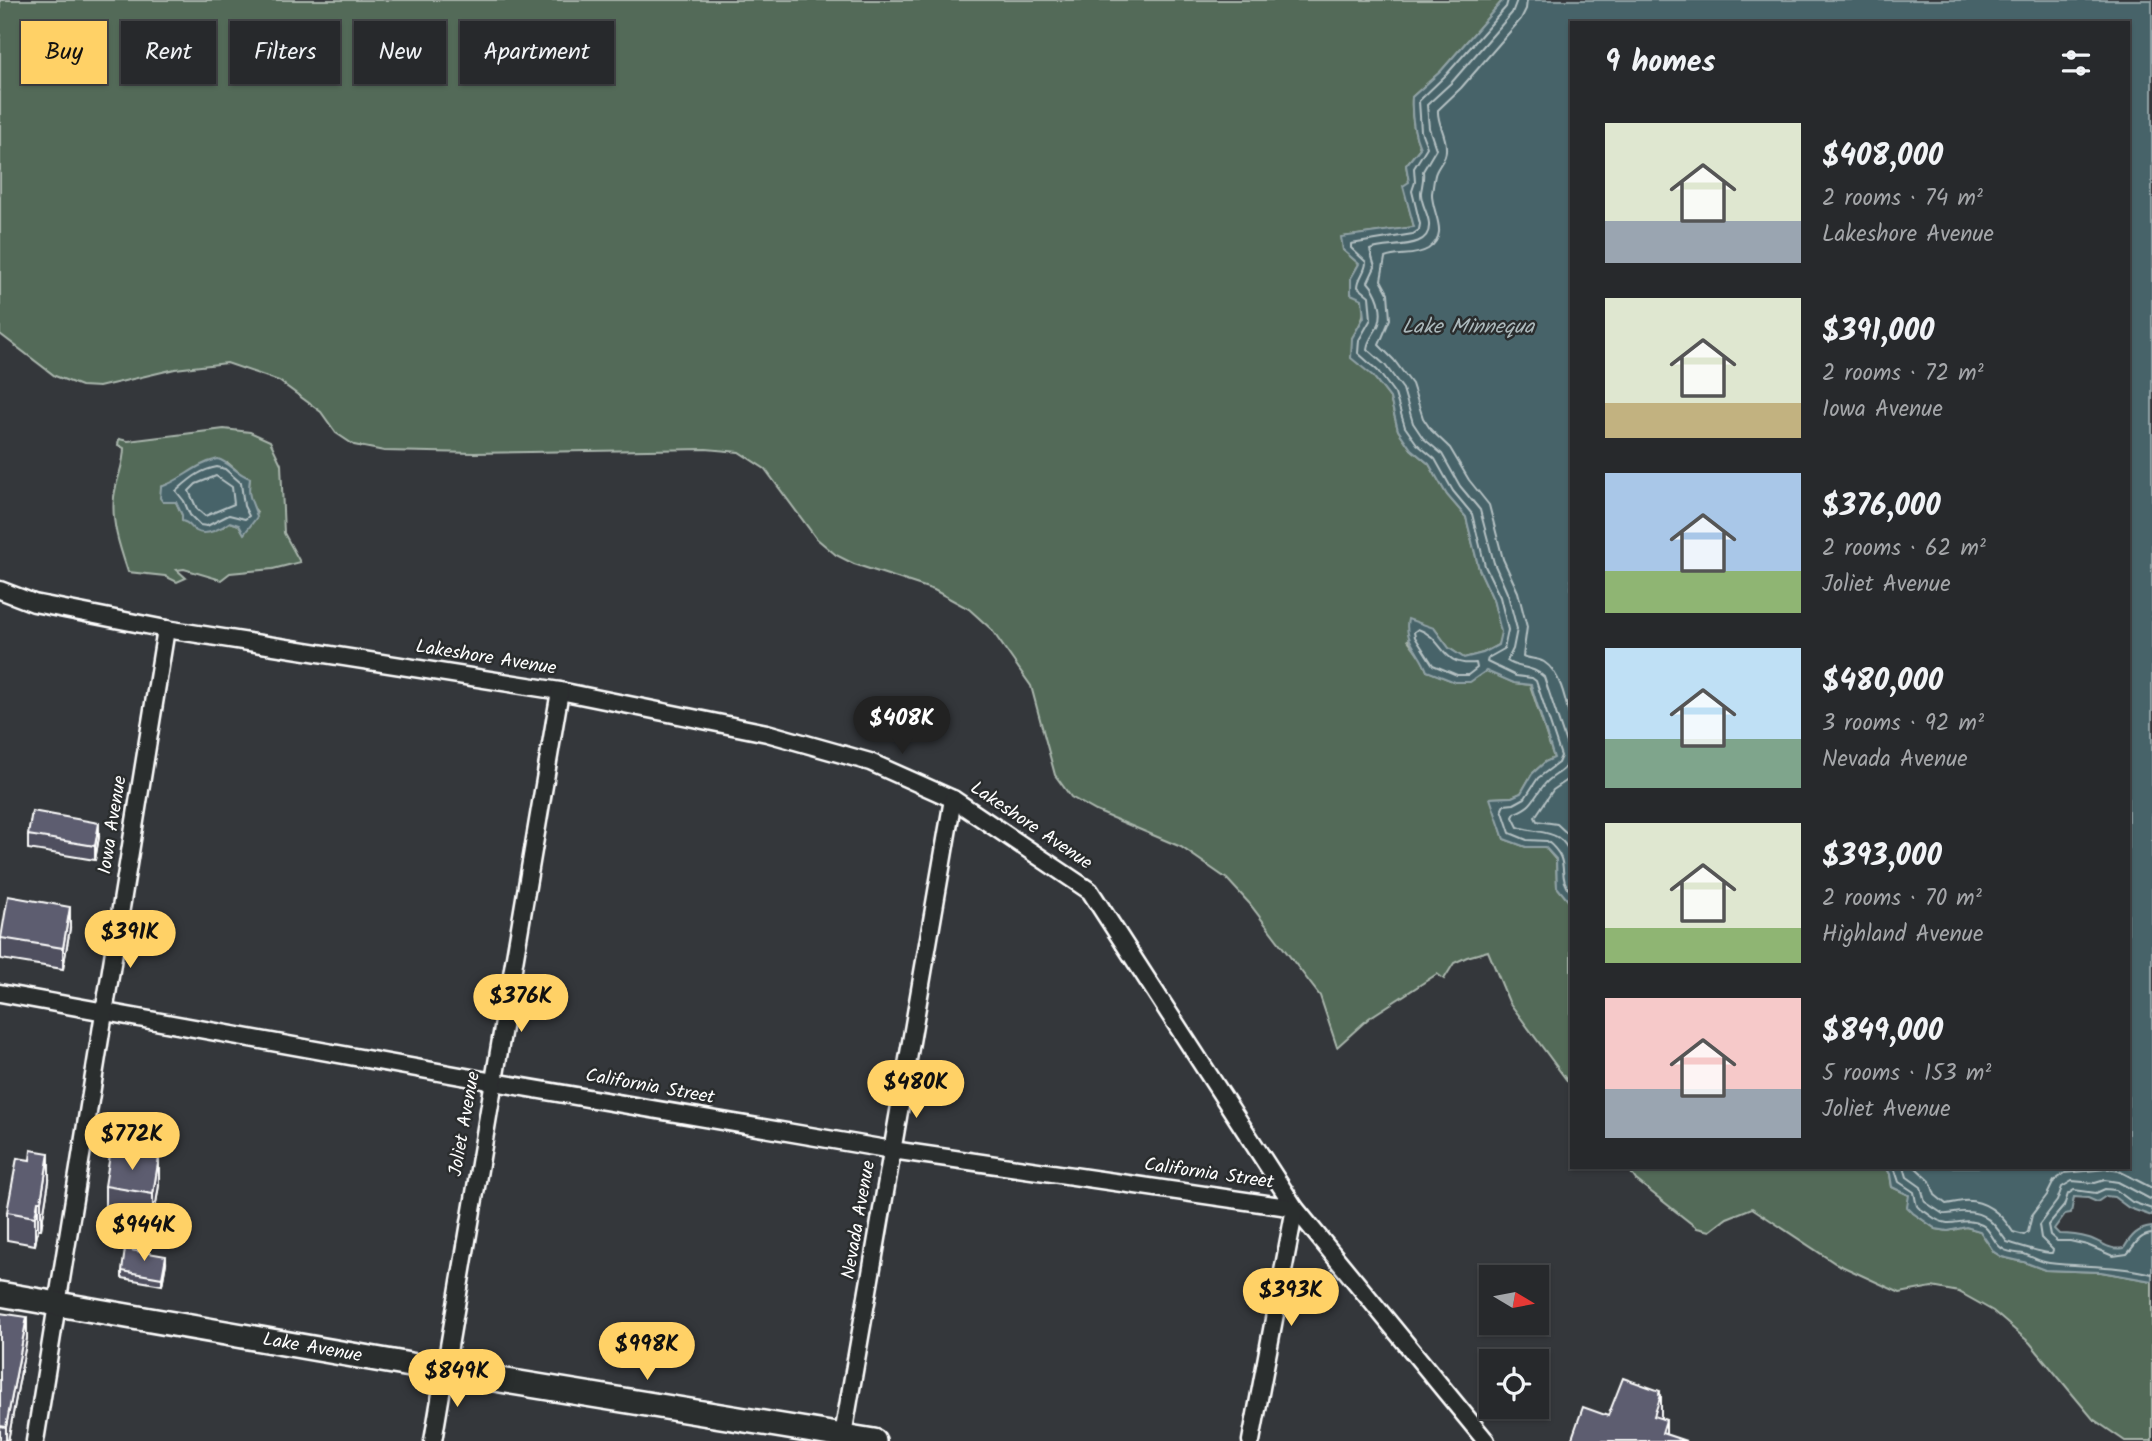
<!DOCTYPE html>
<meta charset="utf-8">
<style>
body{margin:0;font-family:Kalam,sans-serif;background:#333538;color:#f1f3f6;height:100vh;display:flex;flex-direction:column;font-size:26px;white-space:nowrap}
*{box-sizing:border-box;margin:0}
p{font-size:23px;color:#a4a6a9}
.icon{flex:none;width:38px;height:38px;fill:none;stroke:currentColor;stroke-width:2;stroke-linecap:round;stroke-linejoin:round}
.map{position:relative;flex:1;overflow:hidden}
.drawer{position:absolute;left:1570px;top:21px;width:560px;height:1148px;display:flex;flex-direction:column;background:#27292c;border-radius:0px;box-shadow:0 2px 5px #0004,0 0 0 2px #434548}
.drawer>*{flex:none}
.top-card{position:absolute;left:21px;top:21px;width:665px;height:63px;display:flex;gap:14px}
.needle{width:46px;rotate:100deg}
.fabs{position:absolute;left:1479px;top:1265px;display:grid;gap:14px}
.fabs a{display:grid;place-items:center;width:70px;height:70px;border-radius:0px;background:#27292c;box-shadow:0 2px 5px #0004,0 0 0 2px #434548;font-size:35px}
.price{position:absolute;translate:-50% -60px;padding:0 16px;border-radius:24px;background:#ffd166;color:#111;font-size:23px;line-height:46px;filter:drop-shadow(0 2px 4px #0008)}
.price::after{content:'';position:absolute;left:50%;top:42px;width:21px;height:16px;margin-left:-10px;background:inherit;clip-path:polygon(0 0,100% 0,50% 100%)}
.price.on{background:#222;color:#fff}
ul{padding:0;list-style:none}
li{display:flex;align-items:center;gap:21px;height:175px;padding:0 35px}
li span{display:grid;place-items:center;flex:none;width:196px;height:140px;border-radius:0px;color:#555}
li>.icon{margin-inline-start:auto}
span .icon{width:84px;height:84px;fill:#fffc;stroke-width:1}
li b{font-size:30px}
h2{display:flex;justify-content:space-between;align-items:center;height:84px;padding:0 35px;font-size:30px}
.chip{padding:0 24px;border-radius:0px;background:#27292c;box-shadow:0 2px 5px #0004,0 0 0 2px #434548;font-size:24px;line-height:63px}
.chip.on{background:#ffd166;color:#111}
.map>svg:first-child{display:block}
.green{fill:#536b59;stroke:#a9b5ac;stroke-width:2;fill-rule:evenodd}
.water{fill:#466369;stroke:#90a1a5;stroke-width:2}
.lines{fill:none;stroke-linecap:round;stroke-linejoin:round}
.shore{stroke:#b5c1c3;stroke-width:2}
.minor-casing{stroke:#fff;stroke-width:21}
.secondary-casing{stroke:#fff;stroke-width:28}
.minor{stroke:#2a2d2e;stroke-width:16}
.secondary{stroke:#2a2d2e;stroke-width:23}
.wall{fill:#50505f;stroke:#fff;stroke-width:2}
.shaded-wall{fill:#41414e;stroke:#fff;stroke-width:2}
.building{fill:#5d5d6f;stroke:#fff;stroke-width:2}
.labels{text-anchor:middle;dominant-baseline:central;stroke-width:5;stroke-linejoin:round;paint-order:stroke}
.street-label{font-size:19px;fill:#fff;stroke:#2a2d2e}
.water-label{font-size:21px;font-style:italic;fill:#acb9bc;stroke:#2a2d2e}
</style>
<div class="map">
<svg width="2152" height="1441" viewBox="0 0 2152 1441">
<rect width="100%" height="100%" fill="#34373b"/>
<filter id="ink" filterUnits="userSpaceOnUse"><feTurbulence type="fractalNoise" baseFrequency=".0143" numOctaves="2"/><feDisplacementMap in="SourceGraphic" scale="14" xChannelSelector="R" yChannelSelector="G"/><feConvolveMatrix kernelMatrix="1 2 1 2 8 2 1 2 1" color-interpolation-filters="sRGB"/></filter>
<g filter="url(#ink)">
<g class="green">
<path d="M0,0H1503L1441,71L1412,97C1411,116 1413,131 1420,148L1406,165L1409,182L1407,200L1414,227L1342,237L1343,250L1359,264L1351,278C1367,307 1369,310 1352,338L1373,376L1390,398L1398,430L1411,449L1429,464L1447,495L1466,517L1479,569L1493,599L1502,633L1498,645L1483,653L1464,658L1449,648L1434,628L1408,640L1422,659L1427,671C1455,680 1459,691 1486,670L1514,683L1530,685L1554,758L1545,762L1532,774L1521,793L1512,797L1491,798L1504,839L1526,847H1545L1556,860L1557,887L1571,904V1086L1509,1002L1488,951L1467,957L1454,963L1444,979L1437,974L1369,1018L1337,1047L1320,996L1249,903L1227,879L1181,847L1096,811L1071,797L1055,775L1031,686L991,629L969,609L934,590L854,564L836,555L816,538L765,469L739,452L706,449L474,453L384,451L354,445L336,433L321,412L279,381L227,363L175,369L99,387L81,386L55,376L0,334Z"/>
<path d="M224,429L250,432L270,441L281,464L284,533L300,562L273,569L230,573L221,580L184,569L177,570L186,578L177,582L165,576L128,572C120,548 111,522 114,497C116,480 124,465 124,448L118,445L119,439L128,441ZM228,463L243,476L250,478C248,492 248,502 257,512L244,533L239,525L230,522L223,527L182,515L176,502H163L161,487Z"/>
<polygon points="1627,1167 1886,1167 1890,1174 1892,1187 1909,1195 1913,1213 1936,1229 1948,1231 1966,1227 1980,1231 1994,1252 2002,1257 2024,1262 2045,1270 2101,1272 2152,1281 2152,1441 2125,1441 2093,1419 2030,1343 1993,1311 1959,1292 1932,1287 1900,1293 1835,1263 1752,1208 1727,1218 1710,1231 1697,1228 1636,1180"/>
</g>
<g class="water">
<path d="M1503,0H2152V1216L2129,1208L2114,1197L2106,1196L2097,1202L2088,1198L2074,1197L2071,1213L2065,1214L2054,1229L2059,1234C2070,1234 2079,1235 2089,1238C2102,1242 2110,1251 2124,1248C2131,1236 2138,1228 2152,1227V1281L2101,1272L2045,1270L2024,1262L2002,1257L1994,1252L1980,1231L1966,1227L1948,1231L1936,1229L1913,1213L1907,1207L1909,1195L1892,1187L1890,1174L1886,1167H2128V23H1572L1571,904L1557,887L1556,859L1545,847H1526L1504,839L1490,798L1512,797L1521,793L1532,774L1545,762L1554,758L1531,685L1514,683L1486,671L1470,682H1455L1427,671C1420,652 1403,640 1408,619L1434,628L1449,648L1464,658L1483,653L1498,645L1501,632L1493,599L1479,569L1466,517L1447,495L1429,464L1411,449L1398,430L1390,398L1373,376L1351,358L1352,338L1364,317L1362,299L1351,294V278L1359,264L1343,250L1341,237L1414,227L1403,186L1409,182L1406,165L1420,148C1413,131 1411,116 1412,97L1441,71Z"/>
<path d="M218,459C230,463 237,474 250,478C247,499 252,499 257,517L244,534L239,525L230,522C222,528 206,537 196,531C189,527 191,523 182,521V515L176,502H163L160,498L161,487C182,480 195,464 218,459Z"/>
</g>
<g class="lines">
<g class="shore">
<path d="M1508,0L1506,7L1446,75L1419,101L1421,131L1427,147L1414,168L1415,182L1412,191L1420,224L1419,230L1413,234L1351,244V248L1366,262C1366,272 1358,277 1358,287L1369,296L1371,319L1359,340L1358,353L1378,371L1395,394L1405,427L1417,444L1435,459L1453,491L1472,514L1485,566L1500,597L1508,630L1504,649L1488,658L1487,662L1516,676L1532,678L1536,681L1561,756L1558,763L1538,778L1525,798L1514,804L1504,805L1502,809L1510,833L1527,840L1547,841C1574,863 1554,873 1572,894"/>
<path d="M1517,0L1512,13L1452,82L1427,105L1429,128L1436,149L1423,171C1424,180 1422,185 1421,192C1420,203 1429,214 1429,224C1431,252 1386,242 1370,250L1375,267L1368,282C1377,292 1384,309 1379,324C1375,333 1368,339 1367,349L1385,365L1403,389L1413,423L1423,438L1442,454L1460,486L1480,510L1494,563L1508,595L1517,629L1513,649L1507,661C1518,669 1534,666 1544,677L1570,755C1568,773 1553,773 1544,785C1532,800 1534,805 1515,813L1513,817L1518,827C1541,835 1563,827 1572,859"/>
<path d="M1527,0L1526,9L1521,19L1461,88L1438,110C1437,123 1446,134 1446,147C1447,158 1440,163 1436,172C1434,176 1433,188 1432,193C1431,213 1451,233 1428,249C1415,257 1398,253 1385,258L1381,280L1388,293L1390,319L1379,345L1394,360L1412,384L1423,418L1431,430L1450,448L1469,480L1489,505L1503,559L1518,592L1527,627L1523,656C1529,659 1537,658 1544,662C1563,674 1567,709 1572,729"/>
<path d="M217,467L225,469L241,483L244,506L249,516L245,519L229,515L207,526L200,525L190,515L184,501L176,491C189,480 199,470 217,467Z"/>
<polygon points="216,476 232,487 234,504 205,516 197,509 189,491 196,484"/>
<path d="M1418,629C1445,638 1439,667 1476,663L1477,668L1468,675H1457L1433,665L1415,637L1414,632Z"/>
<polyline points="1572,777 1553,790 1535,817 1537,821 1557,824 1572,838"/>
<path d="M1894,1167L1899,1182L1914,1192C1918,1213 1915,1204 1931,1216C1953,1232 1960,1214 1982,1225C1992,1230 1993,1244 2003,1249C2009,1253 2017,1253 2024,1254C2032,1257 2040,1262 2049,1263C2084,1267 2118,1265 2152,1274"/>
<path d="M1904,1167L1907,1177L1921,1187L1925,1202L1943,1214C1951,1215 1958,1211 1966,1212C1988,1212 1996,1227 2007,1242C2018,1245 2044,1254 2052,1253L2053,1250L2041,1238L2039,1225L2057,1201L2062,1187L2072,1181L2095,1183L2105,1180L2118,1182L2152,1200"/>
<path d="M1915,1167L1930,1181L1935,1195L1946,1204C1952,1203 1957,1202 1963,1201C1986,1199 2002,1215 2013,1232L2024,1235L2028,1232L2032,1215L2047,1195L2054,1181L2065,1173L2107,1169L2119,1171L2152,1188"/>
<path d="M2152,1209L2132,1202L2116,1190L2105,1189L2096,1193L2074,1190L2068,1194L2064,1206L2048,1225L2050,1235L2057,1241H2070L2087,1245L2113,1256L2127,1254C2135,1246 2138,1235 2152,1234"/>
</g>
<g class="minor-casing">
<g id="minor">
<polyline points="0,590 34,603 166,629 560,691 767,733 870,762 953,799 1090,891 1295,1208 1486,1441"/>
<polyline points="0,993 494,1082 892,1150 1295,1208 1251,1441"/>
<polyline points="35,1441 166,629"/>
<polyline points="433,1441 560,691"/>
<polyline points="842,1441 953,799"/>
</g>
</g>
<g class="secondary-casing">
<g id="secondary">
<path id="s1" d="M0,1294L445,1371L874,1441"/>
</g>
</g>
<use href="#minor" class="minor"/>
<use href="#secondary" class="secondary"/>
</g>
<g class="wall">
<polygon points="28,835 99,837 95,860 28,849"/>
<polygon points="70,928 63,969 1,959 1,938"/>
<polygon points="49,1181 41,1229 38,1229 35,1245 7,1240 7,1212"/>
<polygon points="159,1185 153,1222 105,1213 105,1186"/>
<polygon points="166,1263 162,1285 122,1278 122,1271"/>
<polygon points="0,1313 27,1338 8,1441 0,1441"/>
</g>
<g class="shaded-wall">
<polygon points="99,823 99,837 95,860 95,846"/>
<polygon points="70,907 70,928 63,969 63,948"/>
<polygon points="49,1153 49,1181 41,1229 41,1201"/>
<polygon points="159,1157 159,1185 153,1222 153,1194"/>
<polygon points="38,1201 38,1229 35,1245 35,1217"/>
<polygon points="166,1256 166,1263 162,1285 162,1278"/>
<polygon points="27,1317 27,1338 8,1441 6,1441 6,1427"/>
<polygon points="1660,1391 1660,1398 1661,1395 1661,1422 1654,1416"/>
<polygon points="1666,1420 1666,1441 1662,1433"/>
</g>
<g class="building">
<polygon points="32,811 99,823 95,846 28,835"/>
<polygon points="8,896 70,907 63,948 1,938"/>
<polygon points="111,1149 159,1157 153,1194 105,1186"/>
<polygon points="31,1150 49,1153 41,1201 38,1201 35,1217 7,1212 17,1158 30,1160"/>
<polygon points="125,1249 166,1256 162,1278 122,1271"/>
<polygon points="0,1313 27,1317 6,1427 0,1426"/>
<polygon points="1623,1378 1660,1391 1659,1394 1661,1395 1654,1416 1666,1420 1662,1433 1686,1441 1571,1441 1583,1407 1608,1416"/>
</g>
</g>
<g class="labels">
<g class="street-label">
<text transform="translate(486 658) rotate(9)">Lakeshore Avenue</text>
<text transform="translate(113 825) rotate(-81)">Iowa Avenue</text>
<text transform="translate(1031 826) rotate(34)">Lakeshore Avenue</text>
<text transform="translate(650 1087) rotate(10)">California Street</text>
<text transform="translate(465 1124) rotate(-80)">Joliet Avenue</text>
<text transform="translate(1209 1174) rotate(8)">California Street</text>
<text transform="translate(859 1220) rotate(-80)">Nevada Avenue</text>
<text stroke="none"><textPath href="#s1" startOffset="317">Lake Avenue</textPath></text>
</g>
<g class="water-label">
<text x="1468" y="327">Lake Minnequa</text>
</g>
</g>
</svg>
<div class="fabs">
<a><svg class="needle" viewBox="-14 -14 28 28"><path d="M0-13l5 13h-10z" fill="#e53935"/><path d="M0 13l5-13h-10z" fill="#a4a6a9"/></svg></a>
<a><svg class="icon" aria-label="locate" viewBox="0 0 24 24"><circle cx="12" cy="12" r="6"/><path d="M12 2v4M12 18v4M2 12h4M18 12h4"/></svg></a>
</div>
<b class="price on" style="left:902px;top:756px">$408K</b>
<b class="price" style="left:130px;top:970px">$391K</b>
<b class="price" style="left:521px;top:1034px">$376K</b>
<b class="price" style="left:916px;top:1120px">$480K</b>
<b class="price" style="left:132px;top:1172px">$772K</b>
<b class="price" style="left:144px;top:1263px">$944K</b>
<b class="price" style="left:1291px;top:1328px">$393K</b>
<b class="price" style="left:647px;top:1382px">$998K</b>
<b class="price" style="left:457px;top:1409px">$849K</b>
<div class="top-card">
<a class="chip on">Buy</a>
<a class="chip">Rent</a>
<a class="chip">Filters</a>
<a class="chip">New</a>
<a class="chip">Apartment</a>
</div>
<section class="drawer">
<h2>9 homes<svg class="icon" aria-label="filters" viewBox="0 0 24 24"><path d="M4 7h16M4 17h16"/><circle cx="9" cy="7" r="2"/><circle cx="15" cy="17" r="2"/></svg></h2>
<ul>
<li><span style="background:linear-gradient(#dfe7d0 70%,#9aa5b1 0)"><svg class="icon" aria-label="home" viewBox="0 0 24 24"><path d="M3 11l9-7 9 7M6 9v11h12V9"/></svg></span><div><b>$408,000</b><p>2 rooms · 74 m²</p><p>Lakeshore Avenue</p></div></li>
<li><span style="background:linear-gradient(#dfe7d0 75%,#c2b280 0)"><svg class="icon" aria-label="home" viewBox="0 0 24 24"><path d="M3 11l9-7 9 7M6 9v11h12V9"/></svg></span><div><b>$391,000</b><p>2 rooms · 72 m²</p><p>Iowa Avenue</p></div></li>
<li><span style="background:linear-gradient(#a9c7e8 70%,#8fb573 0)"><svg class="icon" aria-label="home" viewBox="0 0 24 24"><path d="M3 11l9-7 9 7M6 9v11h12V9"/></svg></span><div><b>$376,000</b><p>2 rooms · 62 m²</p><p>Joliet Avenue</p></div></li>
<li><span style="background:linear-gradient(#bfe0f5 65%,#7fa58c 0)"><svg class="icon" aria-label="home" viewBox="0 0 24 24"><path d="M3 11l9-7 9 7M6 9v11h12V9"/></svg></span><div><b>$480,000</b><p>3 rooms · 92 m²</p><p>Nevada Avenue</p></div></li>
<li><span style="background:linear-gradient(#dfe7d0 75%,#8fb573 0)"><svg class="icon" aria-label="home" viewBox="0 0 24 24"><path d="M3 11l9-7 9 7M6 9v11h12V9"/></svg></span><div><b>$393,000</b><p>2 rooms · 70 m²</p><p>Highland Avenue</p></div></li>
<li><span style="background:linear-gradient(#f6c9c9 65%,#9aa5b1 0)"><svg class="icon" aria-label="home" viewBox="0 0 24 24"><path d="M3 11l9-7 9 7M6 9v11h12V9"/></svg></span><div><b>$849,000</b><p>5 rooms · 153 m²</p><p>Joliet Avenue</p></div></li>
</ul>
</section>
</div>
